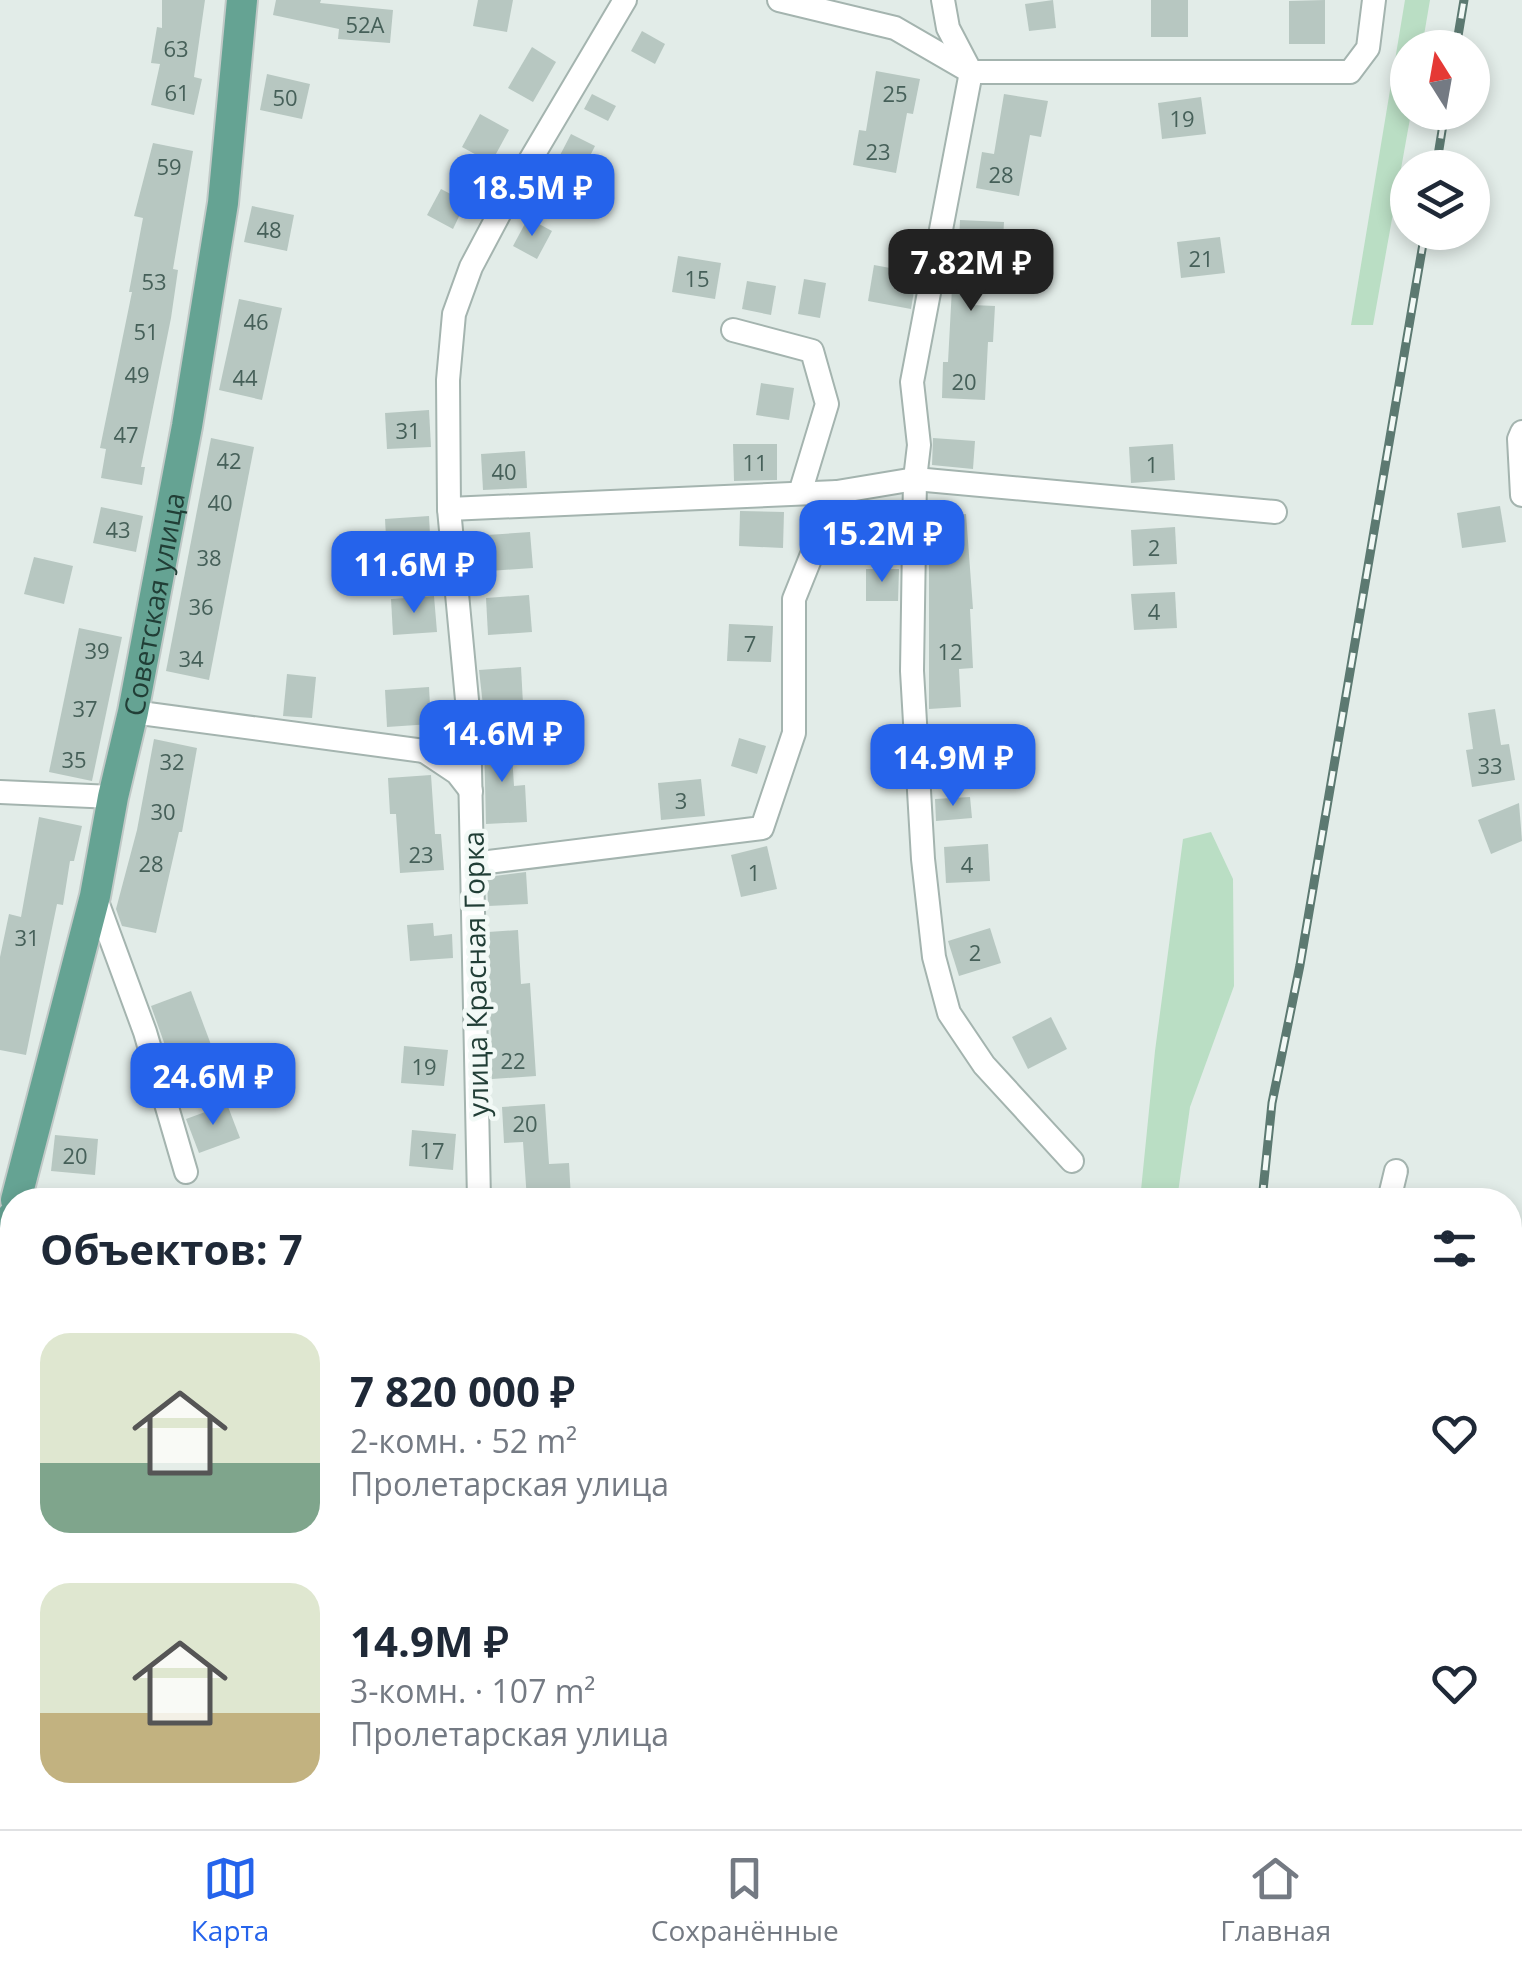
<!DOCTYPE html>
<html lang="ru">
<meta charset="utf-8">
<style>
body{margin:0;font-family:"Open Sans",sans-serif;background:#f6f6f7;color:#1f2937;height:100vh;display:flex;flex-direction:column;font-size:38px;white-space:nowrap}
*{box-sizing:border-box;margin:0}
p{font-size:32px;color:#747a83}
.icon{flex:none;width:55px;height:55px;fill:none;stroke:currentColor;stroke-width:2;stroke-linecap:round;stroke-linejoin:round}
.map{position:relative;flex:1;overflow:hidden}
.panel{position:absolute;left:0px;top:1188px;width:1522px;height:642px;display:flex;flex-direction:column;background:#fff;border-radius:40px 40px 0 0;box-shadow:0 5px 15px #0003}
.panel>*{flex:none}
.needle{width:65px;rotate:349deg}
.fabs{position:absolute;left:1390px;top:30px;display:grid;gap:20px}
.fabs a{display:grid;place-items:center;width:100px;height:100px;border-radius:50%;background:#fff;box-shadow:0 5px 15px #0003;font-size:50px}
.price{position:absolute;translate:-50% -85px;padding:0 22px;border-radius:20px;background:#2563eb;color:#fff;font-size:32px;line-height:65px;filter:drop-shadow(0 2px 5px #0008)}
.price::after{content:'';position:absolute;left:50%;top:60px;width:30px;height:22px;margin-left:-15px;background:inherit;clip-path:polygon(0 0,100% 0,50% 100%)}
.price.current{background:#222;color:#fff}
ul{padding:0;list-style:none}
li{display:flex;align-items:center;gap:30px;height:250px;padding:0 40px}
li span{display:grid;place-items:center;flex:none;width:280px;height:200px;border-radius:30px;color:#555}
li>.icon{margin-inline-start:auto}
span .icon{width:120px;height:120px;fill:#fffc;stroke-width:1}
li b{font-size:42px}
h2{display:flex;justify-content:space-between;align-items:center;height:120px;padding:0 40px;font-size:42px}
.tabs{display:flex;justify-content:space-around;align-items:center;height:140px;border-top:2px solid #e0e1e3;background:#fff;font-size:28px;color:#747a83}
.tabs a{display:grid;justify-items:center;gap:5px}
.tabs .current{color:#2563eb}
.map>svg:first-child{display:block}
.green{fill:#badec4}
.building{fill:#b7c7c1}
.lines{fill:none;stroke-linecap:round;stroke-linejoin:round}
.minor-casing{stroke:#a4b4af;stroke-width:26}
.major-casing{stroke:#c1c9c7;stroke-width:34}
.minor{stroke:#fff;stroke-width:22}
.major{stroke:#65a393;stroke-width:30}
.rail-casing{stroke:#5c7971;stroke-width:9}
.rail{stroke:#f2f9f6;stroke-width:5;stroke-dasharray:15;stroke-linecap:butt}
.labels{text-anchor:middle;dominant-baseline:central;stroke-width:9;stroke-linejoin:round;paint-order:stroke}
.number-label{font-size:22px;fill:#466059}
.street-label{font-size:28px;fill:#213e36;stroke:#f2f9f6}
</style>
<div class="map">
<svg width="1522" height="1829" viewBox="0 0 1522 1829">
<rect width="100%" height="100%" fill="#e2ece8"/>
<g class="green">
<polygon points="1405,0 1430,0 1422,47 1408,48 1408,112 1411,113 1373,325 1351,325"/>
<polygon points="1211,832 1233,879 1234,986 1190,1107 1177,1200 1140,1200 1155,1051 1183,839"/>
</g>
<g class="building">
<polygon points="162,0 205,0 194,77 202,79 194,115 151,105 160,64 151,63 157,27 162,28"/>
<polygon points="276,0 321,0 320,3 393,10 390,43 338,39 339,29 273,15"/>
<polygon points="478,0 513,0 507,32 473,26"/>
<polygon points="1053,0 1056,28 1029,31 1025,4"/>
<rect x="1151" y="0" width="37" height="37"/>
<polygon points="1325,0 1325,44 1289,44 1289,1"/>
<polygon points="642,31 665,44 655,64 631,51"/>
<polygon points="532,47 556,62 533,102 508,88"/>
<polygon points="876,71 920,79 913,114 907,113 896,173 853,165 859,130 866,131"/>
<polygon points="267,74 310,84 302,119 260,110"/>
<polygon points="592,94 616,106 608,121 584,109"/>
<polygon points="1004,94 1048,101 1041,137 1030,135 1019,196 976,188 982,152 994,154"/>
<polygon points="1201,97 1206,134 1162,139 1158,103"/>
<polygon points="480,114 509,130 491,163 462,147"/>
<polygon points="571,134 595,146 581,174 557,161"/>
<polygon points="153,143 193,151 173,269 178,270 171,318 141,467 145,467 142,485 101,478 106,449 100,448 132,292 129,292 143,218 134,216"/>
<polygon points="441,189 466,202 453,229 427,215"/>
<polygon points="252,206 294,215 287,251 244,242"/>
<polygon points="528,218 552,231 537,259 513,246"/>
<polygon points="960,220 1004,222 1002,258 975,257 972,305 995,306 993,342 988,342 985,400 942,398 943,362 948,362 953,269 958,269"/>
<polygon points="1220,237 1225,273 1181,278 1177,242"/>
<polygon points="678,256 721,263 715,299 672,292"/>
<polygon points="874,265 917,273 911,309 868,301"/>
<polygon points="804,279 826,283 820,318 798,314"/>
<polygon points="747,281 776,286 771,315 742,309"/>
<polygon points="239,299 282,308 262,400 219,390"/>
<polygon points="761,383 794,388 789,420 756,415"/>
<polygon points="429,410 431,447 387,449 385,413"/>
<polygon points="211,438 254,447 209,680 166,671"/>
<polygon points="933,438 975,441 973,469 932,465"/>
<polygon points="733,444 777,444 777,480 734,481"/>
<polygon points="1173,444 1175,480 1131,483 1129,447"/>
<polygon points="525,451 527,488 483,490 481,454"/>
<polygon points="1500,506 1506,542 1462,548 1457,513"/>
<polygon points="101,507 143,516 136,552 93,543"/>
<polygon points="740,511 784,512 783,548 739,546"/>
<polygon points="966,514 973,609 970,609 973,668 959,669 961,707 929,709 929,516"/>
<polygon points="429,516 431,553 387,556 385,519"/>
<polygon points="1175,527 1177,564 1133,566 1131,530"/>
<polygon points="530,532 533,568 489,571 487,535"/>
<polygon points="34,557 73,566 64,604 24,594"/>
<polygon points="866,569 899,569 898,601 866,601"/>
<polygon points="1175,592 1177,628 1134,630 1131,594"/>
<polygon points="529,595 532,632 488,635 486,598"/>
<polygon points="434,596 437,632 393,635 391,599"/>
<polygon points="729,624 773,626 771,662 727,661"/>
<polygon points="79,628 122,637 92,781 49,772"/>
<polygon points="521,667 523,704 483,706 479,670"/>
<polygon points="287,674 316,677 312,718 283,716"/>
<polygon points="429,687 431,724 387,727 385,690"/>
<polygon points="1495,709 1501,745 1509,744 1515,780 1472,787 1466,750 1473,749 1468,713"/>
<polygon points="739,738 766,746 757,774 731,766"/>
<polygon points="154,739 197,748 182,832 179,832 156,933 122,926 116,909 137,830"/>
<polygon points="511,739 514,786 525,785 527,822 486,824 484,740"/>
<polygon points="954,739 956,770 933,772 931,741"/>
<polygon points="431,775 435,834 441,834 444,870 400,873 396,814 390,814 388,778"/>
<polygon points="701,779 705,816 661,820 658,783"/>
<polygon points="970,797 972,818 936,821 935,799"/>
<polygon points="1519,803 1522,841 1491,854 1478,820"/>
<polygon points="39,817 82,826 74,861 70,861 63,905 57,904 26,1055 0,1050 0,957 9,914 21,917"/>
<polygon points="988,844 990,881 946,883 944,847"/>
<polygon points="767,846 777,889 741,897 731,855"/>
<polygon points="526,872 528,904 488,906 487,877"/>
<polygon points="433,923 434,936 452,934 453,958 410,961 407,925"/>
<polygon points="990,928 1001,963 959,976 948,941"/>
<polygon points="518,930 521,984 530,983 536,1076 492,1079 488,932"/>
<polygon points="191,991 223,1077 182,1093 151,1006"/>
<polygon points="1051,1017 1067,1049 1028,1069 1012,1037"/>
<polygon points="404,1046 448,1050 444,1086 401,1083"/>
<polygon points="227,1104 240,1138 199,1153 186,1119"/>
<polygon points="545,1104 549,1164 569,1163 571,1199 527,1200 523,1142 504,1143 502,1107"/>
<polygon points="412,1130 456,1134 453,1170 409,1166"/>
<polygon points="55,1135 98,1139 95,1175 51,1171"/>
</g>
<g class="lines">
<g class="minor-casing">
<g id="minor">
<polyline points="779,0 895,28 971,72 1350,72 1368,48 1374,0"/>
<polyline points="943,0 948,28 971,72 912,382 919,445 915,479 912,671 923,859 934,957 949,1013 984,1065 1072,1161"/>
<polyline points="733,330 812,351 827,404 800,493"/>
<polyline points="1522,432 1519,439 1522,495"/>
<polyline points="449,509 837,492 915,479 1275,512"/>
<polyline points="133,712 424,751 448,743 469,721"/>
<polyline points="424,751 457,773 471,791"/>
<polyline points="0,792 113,797"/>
<polyline points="472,864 762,828 794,733 794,599 837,492"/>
<polyline points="95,896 145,1032 186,1172"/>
<polyline points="479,1200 469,721 449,509 448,380 454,314 471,267 506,201 625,0"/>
<polyline points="1389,1200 1396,1171"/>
<polyline points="93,1818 93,1829"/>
<polyline points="1428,1818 1431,1829"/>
<polyline points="523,1829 525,1818"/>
</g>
</g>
<g class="major-casing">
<g id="major">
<path id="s1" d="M16,1200L95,896L113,797L133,712L187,426L223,203L242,0"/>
<polyline points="0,1275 12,1217"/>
<polyline points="0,1459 12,1497"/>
<polyline points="274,1818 285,1829"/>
</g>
</g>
<use href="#minor" class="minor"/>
<use href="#major" class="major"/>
<g class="rail-casing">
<g id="rail">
<polyline points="1456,48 1464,0"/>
<polyline points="1436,168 1445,112"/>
<polyline points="1262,1200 1272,1103 1300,965 1425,232"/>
<polyline points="1316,1818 1319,1829"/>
</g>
</g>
<use href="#rail" class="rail"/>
</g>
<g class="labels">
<g class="number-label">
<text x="365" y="24">52А</text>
<text x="176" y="48">63</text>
<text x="177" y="92">61</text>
<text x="895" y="93">25</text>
<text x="285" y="97">50</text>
<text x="1182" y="118">19</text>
<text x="878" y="151">23</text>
<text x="169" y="166">59</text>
<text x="1001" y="174">28</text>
<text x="269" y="229">48</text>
<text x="1201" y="258">21</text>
<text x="697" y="278">15</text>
<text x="154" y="281">53</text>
<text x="256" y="321">46</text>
<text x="146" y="331">51</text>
<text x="137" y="374">49</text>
<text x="245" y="377">44</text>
<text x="964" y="381">20</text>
<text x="408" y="430">31</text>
<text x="126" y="434">47</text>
<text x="229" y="460">42</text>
<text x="755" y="462">11</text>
<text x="1152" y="464">1</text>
<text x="504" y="471">40</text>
<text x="220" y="502">40</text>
<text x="118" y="529">43</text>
<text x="1154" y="547">2</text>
<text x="209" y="557">38</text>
<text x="201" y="606">36</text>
<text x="1154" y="611">4</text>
<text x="750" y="643">7</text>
<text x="97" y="650">39</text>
<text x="950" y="651">12</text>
<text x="191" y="658">34</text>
<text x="85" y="708">37</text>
<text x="74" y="759">35</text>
<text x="172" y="761">32</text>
<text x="1490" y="765">33</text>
<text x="681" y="800">3</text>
<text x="163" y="811">30</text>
<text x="421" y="854">23</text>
<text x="151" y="863">28</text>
<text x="967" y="864">4</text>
<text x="754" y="872">1</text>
<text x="27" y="937">31</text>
<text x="975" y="952">2</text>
<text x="513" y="1060">22</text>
<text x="424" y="1066">19</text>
<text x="525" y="1123">20</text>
<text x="432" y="1150">17</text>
<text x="75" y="1155">20</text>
</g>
<g class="street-label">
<text stroke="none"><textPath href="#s1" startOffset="612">Советская улица</textPath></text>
<text transform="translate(475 974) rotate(-91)">улица Красная Горка</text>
</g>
</g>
</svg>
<div class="fabs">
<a><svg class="needle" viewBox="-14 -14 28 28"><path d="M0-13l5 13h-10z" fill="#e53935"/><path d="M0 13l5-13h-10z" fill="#747a83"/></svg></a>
<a><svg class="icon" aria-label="layers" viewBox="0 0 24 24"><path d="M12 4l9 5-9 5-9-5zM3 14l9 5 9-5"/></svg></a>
</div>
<b class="price" style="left:532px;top:239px">18.5M ₽</b>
<b class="price current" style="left:971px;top:314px">7.82M ₽</b>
<b class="price" style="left:882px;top:585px">15.2M ₽</b>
<b class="price" style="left:414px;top:616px">11.6M ₽</b>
<b class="price" style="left:502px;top:785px">14.6M ₽</b>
<b class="price" style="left:953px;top:809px">14.9M ₽</b>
<b class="price" style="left:213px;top:1128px">24.6M ₽</b>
<section class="panel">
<h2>Объектов: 7<svg class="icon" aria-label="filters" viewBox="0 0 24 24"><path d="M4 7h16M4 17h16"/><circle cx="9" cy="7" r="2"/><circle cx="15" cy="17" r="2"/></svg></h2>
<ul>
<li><span style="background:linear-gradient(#dfe7d0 65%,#7fa58c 0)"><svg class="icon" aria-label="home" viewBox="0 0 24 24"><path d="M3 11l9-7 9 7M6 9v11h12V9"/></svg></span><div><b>7 820 000 ₽</b><p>2-комн. · 52 m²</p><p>Пролетарская улица</p></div><svg class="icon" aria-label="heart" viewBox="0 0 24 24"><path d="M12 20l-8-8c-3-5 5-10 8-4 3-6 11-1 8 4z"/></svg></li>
<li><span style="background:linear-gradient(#dfe7d0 65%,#c2b280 0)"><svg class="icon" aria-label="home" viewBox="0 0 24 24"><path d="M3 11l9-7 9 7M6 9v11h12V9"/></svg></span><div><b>14.9M ₽</b><p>3-комн. · 107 m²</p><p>Пролетарская улица</p></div><svg class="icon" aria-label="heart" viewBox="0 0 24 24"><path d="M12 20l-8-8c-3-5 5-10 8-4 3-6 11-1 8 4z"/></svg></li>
</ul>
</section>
</div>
<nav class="tabs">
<a class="current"><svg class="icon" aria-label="map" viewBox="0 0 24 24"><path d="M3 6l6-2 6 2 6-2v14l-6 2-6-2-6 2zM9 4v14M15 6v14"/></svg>Карта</a>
<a><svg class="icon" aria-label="saved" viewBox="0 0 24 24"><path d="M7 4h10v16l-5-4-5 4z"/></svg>Сохранённые</a>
<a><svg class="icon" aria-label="home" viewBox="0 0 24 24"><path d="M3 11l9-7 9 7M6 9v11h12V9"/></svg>Главная</a>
</nav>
